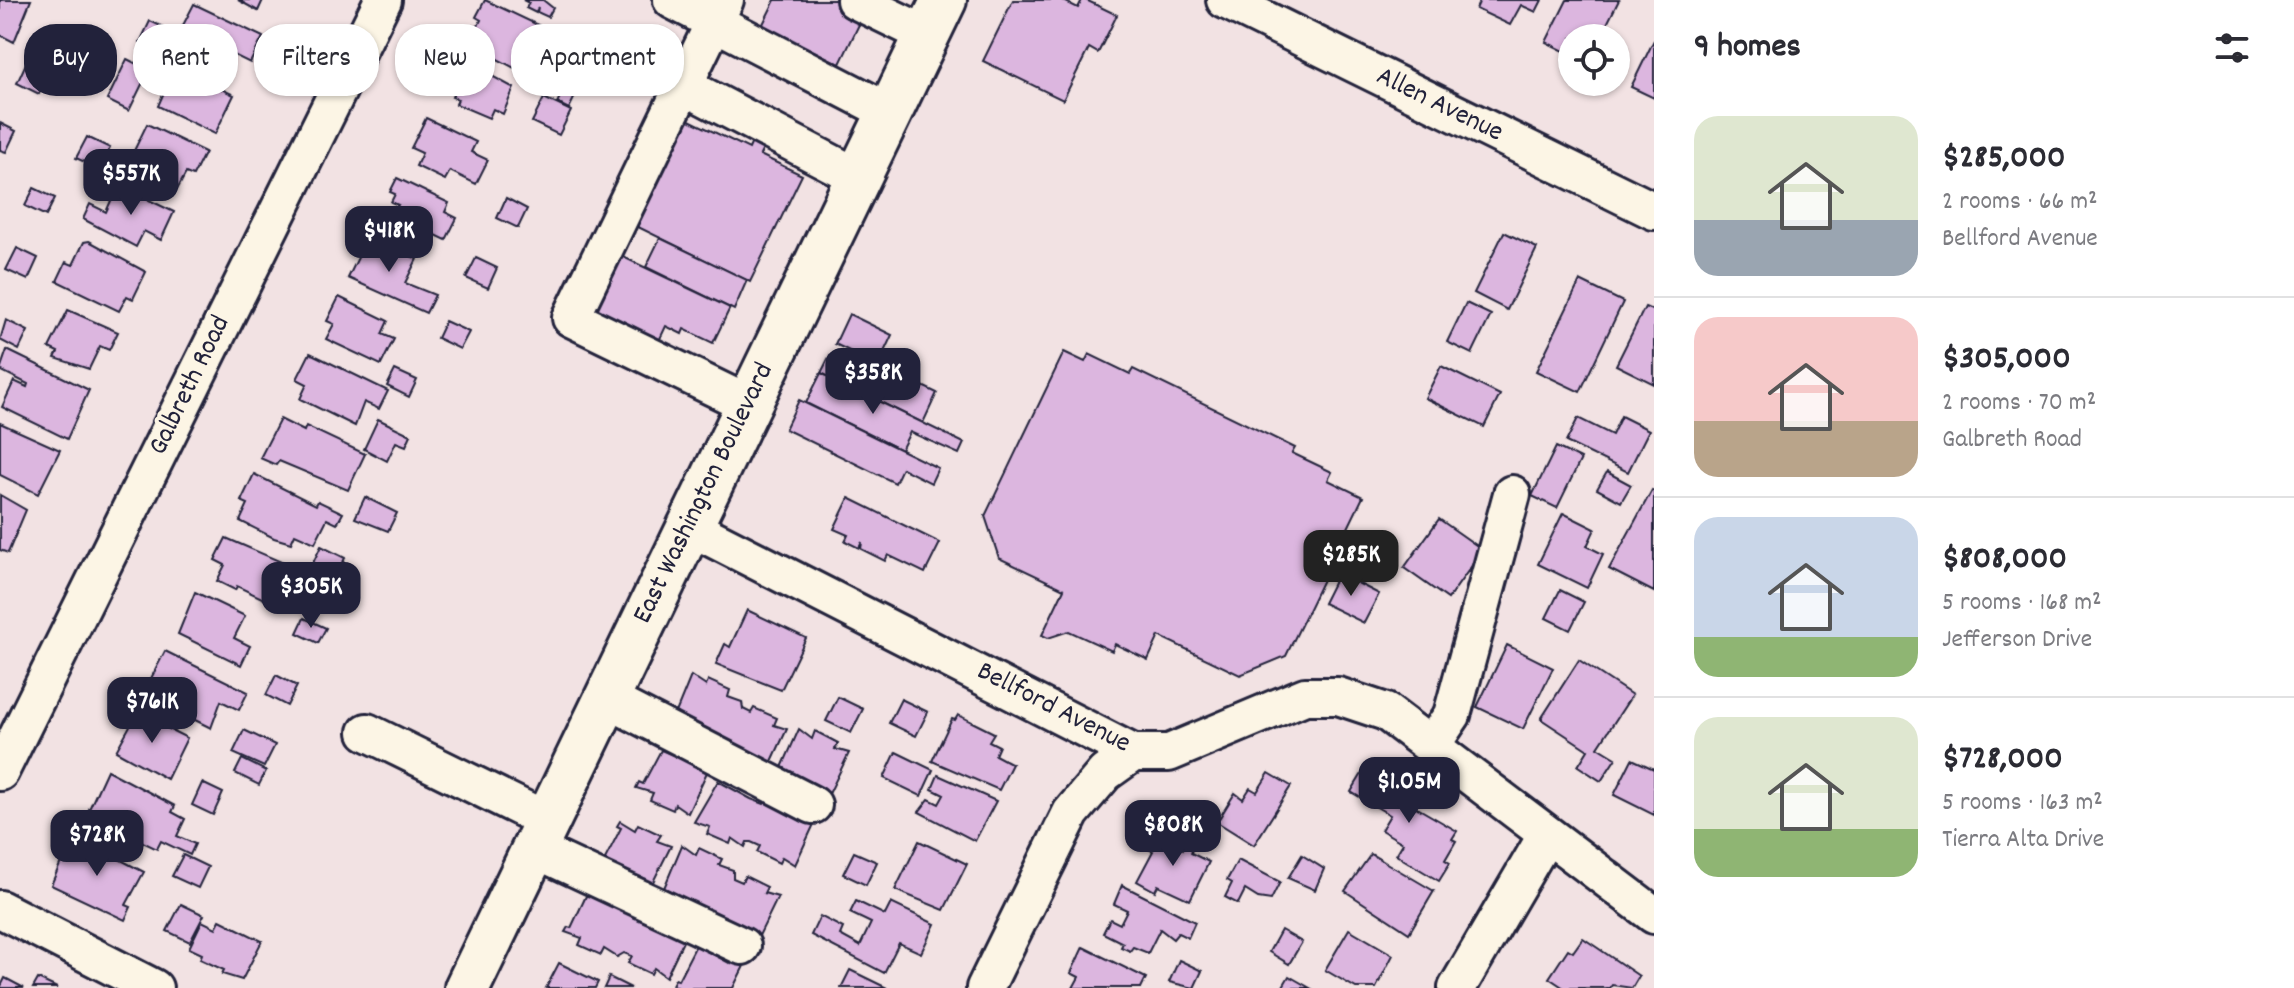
<!DOCTYPE html>
<meta charset="utf-8">
<style>
body{margin:0;font-family:Dekko,sans-serif;background:#f2f2f3;color:#2b2b33;height:100vh;display:flex;flex-direction:column;font-size:30px;white-space:nowrap}
*{box-sizing:border-box;margin:0}
p{font-size:26px;color:#7c7c81}
.icon{flex:none;width:44px;height:44px;fill:none;stroke:currentColor;stroke-width:2;stroke-linecap:round;stroke-linejoin:round}
.map{position:relative;flex:1;overflow:hidden}
.details{display:flex;flex-direction:column;background:#fff;width:640px}
.details>*{flex:none}
.hud{position:absolute;left:24px;top:24px;width:760px;height:72px;display:flex;gap:16px}
.buttons{position:absolute;left:1558px;top:24px;display:grid;gap:16px}
.buttons a{display:grid;place-items:center;width:72px;height:72px;border-radius:50%;background:#fff;box-shadow:0 2px 6px #0004;font-size:40px}
.price{position:absolute;translate:-50% -68px;padding:0 18px;border-radius:16px;background:#22223b;color:#fff;font-size:26px;line-height:52px;filter:drop-shadow(0 2px 4px #0008)}
.price::after{content:'';position:absolute;left:50%;top:48px;width:24px;height:18px;margin-left:-12px;background:inherit;clip-path:polygon(0 0,100% 0,50% 100%)}
.price.on{background:#222;color:#fff}
ul{padding:0;list-style:none}
li{display:flex;align-items:center;gap:24px;height:200px;padding:0 40px}
li+li{border-top:2px solid #e1e1e2}
li span{display:grid;place-items:center;flex:none;width:224px;height:160px;border-radius:24px;color:#555}
li>.icon{margin-inline-start:auto}
span .icon{width:96px;height:96px;fill:#fffc;stroke-width:1}
li b{font-size:34px}
h2{display:flex;justify-content:space-between;align-items:center;height:96px;padding:0 40px;font-size:34px}
.chip{padding:0 28px;border-radius:32px;background:#fff;box-shadow:0 2px 6px #0004;font-size:28px;line-height:72px}
.chip.on{background:#22223b;color:#fff}
main{display:flex;flex:1;min-height:0}
.map>svg:first-child{display:block}
.building{fill:#dcb6df;stroke:#22223b;stroke-width:2}
.lines{fill:none;stroke-linecap:round;stroke-linejoin:round}
.minor-casing{stroke:#22223b;stroke-width:42}
.major-casing{stroke:#22223b;stroke-width:50}
.minor{stroke:#fcf5e5;stroke-width:36}
.major{stroke:#fcf5e5;stroke-width:44}
.labels{text-anchor:middle;dominant-baseline:central;stroke-width:8;stroke-linejoin:round;paint-order:stroke}
.street-label{font-size:28px;fill:#22223b;stroke:#fcf5e5}
</style>
<main>
<div class="map">
<svg width="1654" height="988" viewBox="0 0 1654 988">
<rect width="100%" height="100%" fill="#f2e2e3"/>
<filter id="ink" filterUnits="userSpaceOnUse"><feTurbulence type="fractalNoise" baseFrequency=".0125" numOctaves="2"/><feDisplacementMap in="SourceGraphic" scale="16" xChannelSelector="R" yChannelSelector="G"/><feConvolveMatrix kernelMatrix="1 2 1 2 8 2 1 2 1" color-interpolation-filters="sRGB"/></filter>
<g filter="url(#ink)">
<g class="building">
<polygon points="0,0 31,0 14,42 0,35"/>
<polygon points="238,0 263,0 258,11"/>
<polygon points="485,0 542,27 536,39 549,45 538,67 526,61 520,71 469,44 481,20 476,17"/>
<polygon points="523,0 543,0 553,8 548,17 537,12 538,7 536,13 526,8 529,3"/>
<polygon points="775,0 840,0 865,12 840,64 762,26"/>
<polygon points="1013,0 1062,0 1078,8 1082,0 1086,0 1117,15 1098,53 1089,48 1063,100 983,61"/>
<polygon points="1480,0 1542,0 1536,12 1521,5 1510,25 1476,9"/>
<polygon points="1567,0 1619,0 1600,38 1572,38 1572,55 1546,42"/>
<polygon points="194,4 263,37 250,63 234,55 226,70 204,59 198,72 173,60 184,38 190,41 193,35 181,29"/>
<polygon points="150,21 174,32 163,54 140,42"/>
<polygon points="1654,40 1654,98 1631,87"/>
<polygon points="559,44 586,57 574,82 547,68"/>
<polygon points="51,45 79,59 69,81 40,67"/>
<polygon points="127,59 149,70 129,111 107,100"/>
<polygon points="158,59 234,95 215,134 158,106 168,83 150,75"/>
<polygon points="27,61 49,72 39,94 17,83"/>
<polygon points="454,62 479,74 481,70 514,88 503,114 493,109 489,118 456,104 458,99 452,97 457,85 445,79"/>
<polygon points="565,86 577,92 569,109 557,103"/>
<polygon points="544,98 571,111 559,135 532,122"/>
<polygon points="683,117 749,149 752,142 764,147 760,155 802,175 750,282 632,224"/>
<polygon points="426,118 476,142 471,152 488,160 476,184 450,171 445,180 416,166 422,153 411,148"/>
<polygon points="0,123 16,131 6,152 0,150"/>
<polygon points="147,124 205,152 193,176 186,173 177,190 127,165"/>
<polygon points="87,137 110,148 100,169 76,158"/>
<polygon points="397,178 449,203 445,212 457,218 446,240 413,224 408,236 388,226 391,219 388,218 398,205 391,202 395,194 390,192"/>
<polygon points="118,185 174,212 161,240 144,231 136,247 83,219 90,204 106,212"/>
<polygon points="34,188 55,198 46,216 25,206"/>
<polygon points="506,198 527,209 518,228 497,218"/>
<polygon points="1504,232 1537,248 1507,310 1474,293"/>
<polygon points="369,235 417,259 405,283 435,295 426,313 348,278"/>
<polygon points="660,238 747,280 734,310 646,267"/>
<polygon points="89,241 146,272 133,299 127,296 119,311 57,281 66,262 73,265 84,242"/>
<polygon points="17,248 38,258 28,280 6,270"/>
<polygon points="617,254 730,308 713,343 684,329 682,334 666,326 659,341 595,310 612,277 607,274"/>
<polygon points="476,258 497,268 488,288 466,278"/>
<polygon points="1580,281 1623,302 1580,392 1536,371"/>
<polygon points="339,297 388,321 382,334 394,339 381,365 326,339 334,324 327,321"/>
<polygon points="1466,303 1491,315 1472,354 1447,342"/>
<polygon points="1645,307 1654,311 1654,384 1616,365"/>
<polygon points="68,310 118,332 109,350 100,346 89,369 55,358 58,352 49,348"/>
<polygon points="849,314 892,335 878,365 835,344"/>
<polygon points="6,320 28,331 19,350 0,340"/>
<polygon points="445,321 469,332 460,349 437,338"/>
<polygon points="7,350 89,390 67,439 2,407 14,381 27,387 28,384 0,370"/>
<polygon points="852,352 937,393 923,423 821,373 830,355 846,363"/>
<polygon points="1064,352 1085,362 1089,354 1130,374 1133,369 1295,448 1292,453 1332,472 1328,480 1363,497 1286,656 1240,675 1159,636 1148,660 1115,644 1112,651 1069,631 1048,638 1042,635 1064,589 999,558 985,516"/>
<polygon points="310,353 388,391 379,409 364,402 355,426 300,399 307,384 297,379"/>
<polygon points="1441,366 1500,395 1484,427 1425,398"/>
<polygon points="395,370 417,380 409,397 387,386"/>
<polygon points="821,373 964,443 959,454 910,432 901,450 806,403"/>
<polygon points="799,400 938,468 931,483 902,468 895,483 785,429"/>
<polygon points="1621,416 1649,430 1628,472 1566,442 1578,418 1612,435"/>
<polygon points="280,419 304,431 306,426 365,454 348,490 279,461 276,465 260,458"/>
<polygon points="378,419 411,435 406,446 396,442 387,461 364,449"/>
<polygon points="0,423 60,450 38,494 0,475"/>
<polygon points="1556,447 1581,459 1557,508 1532,496"/>
<polygon points="1607,472 1631,485 1621,502 1597,489"/>
<polygon points="254,474 316,505 318,501 343,513 337,524 327,519 315,543 295,534 291,543 274,538 240,521 248,504 241,501"/>
<polygon points="1652,490 1654,491 1654,592 1609,569"/>
<polygon points="0,495 26,510 8,553 0,550"/>
<polygon points="365,497 397,513 388,531 355,518"/>
<polygon points="849,498 940,543 925,573 888,555 885,561 861,549 862,542 859,548 845,541 848,535 834,529"/>
<polygon points="1563,513 1595,529 1587,546 1603,554 1587,588 1538,564"/>
<polygon points="1439,519 1483,550 1448,599 1404,568"/>
<polygon points="226,538 286,564 268,601 237,586 235,590 217,581 225,565 215,560"/>
<polygon points="321,546 345,558 335,580 310,569"/>
<polygon points="1338,573 1379,594 1364,623 1323,603"/>
<polygon points="1560,590 1584,602 1570,630 1546,618"/>
<polygon points="195,592 245,616 234,638 250,646 241,665 178,634"/>
<polygon points="747,610 806,638 781,690 716,664 725,644 730,647"/>
<polygon points="304,618 326,628 318,643 297,633"/>
<polygon points="1507,645 1553,668 1523,729 1477,707"/>
<polygon points="165,651 248,692 239,710 221,701 211,728 143,694"/>
<polygon points="1579,660 1632,695 1598,747 1616,758 1601,781 1578,766 1588,750 1541,719"/>
<polygon points="276,675 297,686 287,706 266,695"/>
<polygon points="691,676 706,686 708,680 730,690 728,697 742,702 743,709 751,713 754,708 777,718 774,725 787,729 767,772 675,715"/>
<polygon points="838,697 863,709 851,733 826,721"/>
<polygon points="901,699 928,712 916,736 889,723"/>
<polygon points="137,713 187,738 167,779 116,751"/>
<polygon points="958,715 994,733 989,741 999,746 995,755 1012,764 999,790 932,761 952,719 955,720"/>
<polygon points="799,729 812,739 815,731 838,743 835,749 849,753 828,796 780,772"/>
<polygon points="244,730 275,745 264,767 233,753"/>
<polygon points="661,750 708,770 688,813 675,804 673,810 650,800 653,793 636,788 639,782 643,784"/>
<polygon points="896,752 933,770 921,796 884,778"/>
<polygon points="242,759 266,771 259,785 235,773"/>
<polygon points="1632,759 1654,769 1654,815 1614,795"/>
<polygon points="1366,767 1407,791 1402,799 1457,831 1452,839 1456,841 1445,860 1450,863 1439,881 1396,855 1403,843 1381,830 1390,815 1351,792"/>
<polygon points="107,770 175,806 172,812 185,819 177,836 195,844 190,855 161,841 157,849 120,831 117,836 84,820"/>
<polygon points="1269,773 1291,786 1254,845 1217,822 1235,793 1243,799 1250,788 1257,792"/>
<polygon points="938,775 996,801 975,841 919,812 929,799 939,804 944,795 932,789"/>
<polygon points="718,781 751,799 764,804 766,799 815,822 795,865 782,857 779,863 757,852 760,846 751,842 747,842 745,847 732,838 730,844 707,834 710,827 694,822"/>
<polygon points="202,783 223,793 213,815 192,805"/>
<polygon points="620,821 635,830 638,824 661,835 657,841 671,846 650,888 603,863 621,828 617,826"/>
<polygon points="73,835 144,872 126,905 131,907 125,920 51,885"/>
<polygon points="1153,835 1183,849 1185,845 1192,849 1191,853 1209,862 1190,900 1158,885 1155,891 1137,881 1153,851 1146,848"/>
<polygon points="919,841 967,864 944,910 895,890"/>
<polygon points="682,845 696,855 699,848 722,859 719,865 733,870 733,878 742,882 745,876 767,887 764,893 778,897 757,940 709,917 711,912 664,888"/>
<polygon points="854,852 877,862 866,885 843,874"/>
<polygon points="1371,854 1434,891 1409,933 1345,891"/>
<polygon points="183,855 208,867 198,888 172,876"/>
<polygon points="1302,855 1324,869 1315,890 1288,878"/>
<polygon points="1238,860 1280,882 1271,900 1258,898 1245,890 1238,904 1225,897 1232,883 1227,880"/>
<polygon points="1122,885 1195,922 1188,938 1178,933 1173,939 1160,929 1148,953 1133,947 1130,951 1121,947 1123,943 1103,933 1110,919 1120,924 1127,910 1114,904"/>
<polygon points="591,895 687,933 666,977 654,968 651,974 628,963 632,956 624,953 617,957 604,949 601,955 579,945 582,938 565,932 568,927 571,928 586,896"/>
<polygon points="856,901 885,915 891,903 935,924 921,953 899,943 884,973 811,935 820,916 843,928 840,935 860,946 871,923 850,913"/>
<polygon points="181,904 204,915 190,942 167,931"/>
<polygon points="220,920 262,941 242,980 222,974 224,970 200,959 202,954 189,948 202,921 216,928"/>
<polygon points="1349,929 1393,955 1376,988 1356,988 1325,970"/>
<polygon points="1281,930 1302,942 1289,964 1269,952"/>
<polygon points="1583,938 1639,976 1632,988 1612,985 1610,988 1564,988 1549,978 1568,949 1573,952"/>
<polygon points="696,945 729,963 731,960 744,966 733,988 679,988 672,985 675,979 678,980"/>
<polygon points="1083,947 1146,978 1141,988 1073,988 1079,977 1071,973"/>
<polygon points="1179,960 1202,971 1194,988 1169,982"/>
<polygon points="559,963 598,982 595,988 546,988"/>
<polygon points="850,970 887,988 841,988"/>
<polygon points="1289,976 1310,988 1282,988"/>
<polygon points="609,977 631,988 604,988"/>
<polygon points="5,978 24,988 0,988"/>
<polygon points="38,979 57,988 33,988"/>
</g>
<g class="lines">
<g class="minor-casing">
<g id="minor">
<polyline points="672,0 889,112"/>
<polyline points="725,0 571,318 748,404"/>
<polyline points="855,0 927,35"/>
<polyline points="1225,0 1654,211"/>
<polyline points="684,86 858,177"/>
<polyline points="690,527 1133,753 1169,753 1305,696 1338,696 1386,712 1654,915"/>
<polyline points="607,699 813,805"/>
<polyline points="367,732 548,821"/>
<polyline points="1431,746 1452,715 1512,494"/>
<polyline points="0,772 383,0"/>
<polyline points="534,849 742,946"/>
<polyline points="0,909 154,988"/>
<polyline points="985,988 1071,813 1105,773 1133,753"/>
<polyline points="1457,988 1546,836"/>
</g>
</g>
<g class="major-casing">
<polyline id="major" points="467,988 944,0"/>
</g>
<use href="#minor" class="minor"/>
<use href="#major" class="major"/>
</g>
</g>
<g class="labels">
<g class="street-label">
<text transform="translate(1439 106) rotate(26)">Allen Avenue</text>
<text transform="translate(191 386) rotate(-64)">Galbreth Road</text>
<text transform="translate(705 494) rotate(-64)">East Washington Boulevard</text>
<text transform="translate(1053 709) rotate(27)">Bellford Avenue</text>
</g>
</g>
</svg>
<div class="buttons">
<a><svg class="icon" aria-label="locate" viewBox="0 0 24 24"><circle cx="12" cy="12" r="6"/><path d="M12 2v4M12 18v4M2 12h4M18 12h4"/></svg></a>
</div>
<b class="price" style="left:131px;top:217px">$557K</b>
<b class="price" style="left:389px;top:274px">$418K</b>
<b class="price" style="left:873px;top:416px">$358K</b>
<b class="price on" style="left:1351px;top:598px">$285K</b>
<b class="price" style="left:311px;top:630px">$305K</b>
<b class="price" style="left:152px;top:745px">$761K</b>
<b class="price" style="left:1409px;top:825px">$1.05M</b>
<b class="price" style="left:1173px;top:868px">$808K</b>
<b class="price" style="left:97px;top:878px">$728K</b>
<div class="hud">
<a class="chip on">Buy</a>
<a class="chip">Rent</a>
<a class="chip">Filters</a>
<a class="chip">New</a>
<a class="chip">Apartment</a>
</div>
</div>
<section class="details">
<h2>9 homes<svg class="icon" aria-label="filters" viewBox="0 0 24 24"><path d="M4 7h16M4 17h16"/><circle cx="9" cy="7" r="2"/><circle cx="15" cy="17" r="2"/></svg></h2>
<ul>
<li><span style="background:linear-gradient(#dfe7d0 65%,#9aa5b1 0)"><svg class="icon" aria-label="home" viewBox="0 0 24 24"><path d="M3 11l9-7 9 7M6 9v11h12V9"/></svg></span><div><b>$285,000</b><p>2 rooms · 66 m²</p><p>Bellford Avenue</p></div></li>
<li><span style="background:linear-gradient(#f6c9c9 65%,#b9a48a 0)"><svg class="icon" aria-label="home" viewBox="0 0 24 24"><path d="M3 11l9-7 9 7M6 9v11h12V9"/></svg></span><div><b>$305,000</b><p>2 rooms · 70 m²</p><p>Galbreth Road</p></div></li>
<li><span style="background:linear-gradient(#c9d6e8 75%,#8fb573 0)"><svg class="icon" aria-label="home" viewBox="0 0 24 24"><path d="M3 11l9-7 9 7M6 9v11h12V9"/></svg></span><div><b>$808,000</b><p>5 rooms · 168 m²</p><p>Jefferson Drive</p></div></li>
<li><span style="background:linear-gradient(#dfe7d0 70%,#8fb573 0)"><svg class="icon" aria-label="home" viewBox="0 0 24 24"><path d="M3 11l9-7 9 7M6 9v11h12V9"/></svg></span><div><b>$728,000</b><p>5 rooms · 163 m²</p><p>Tierra Alta Drive</p></div></li>
</ul>
</section>
</main>
